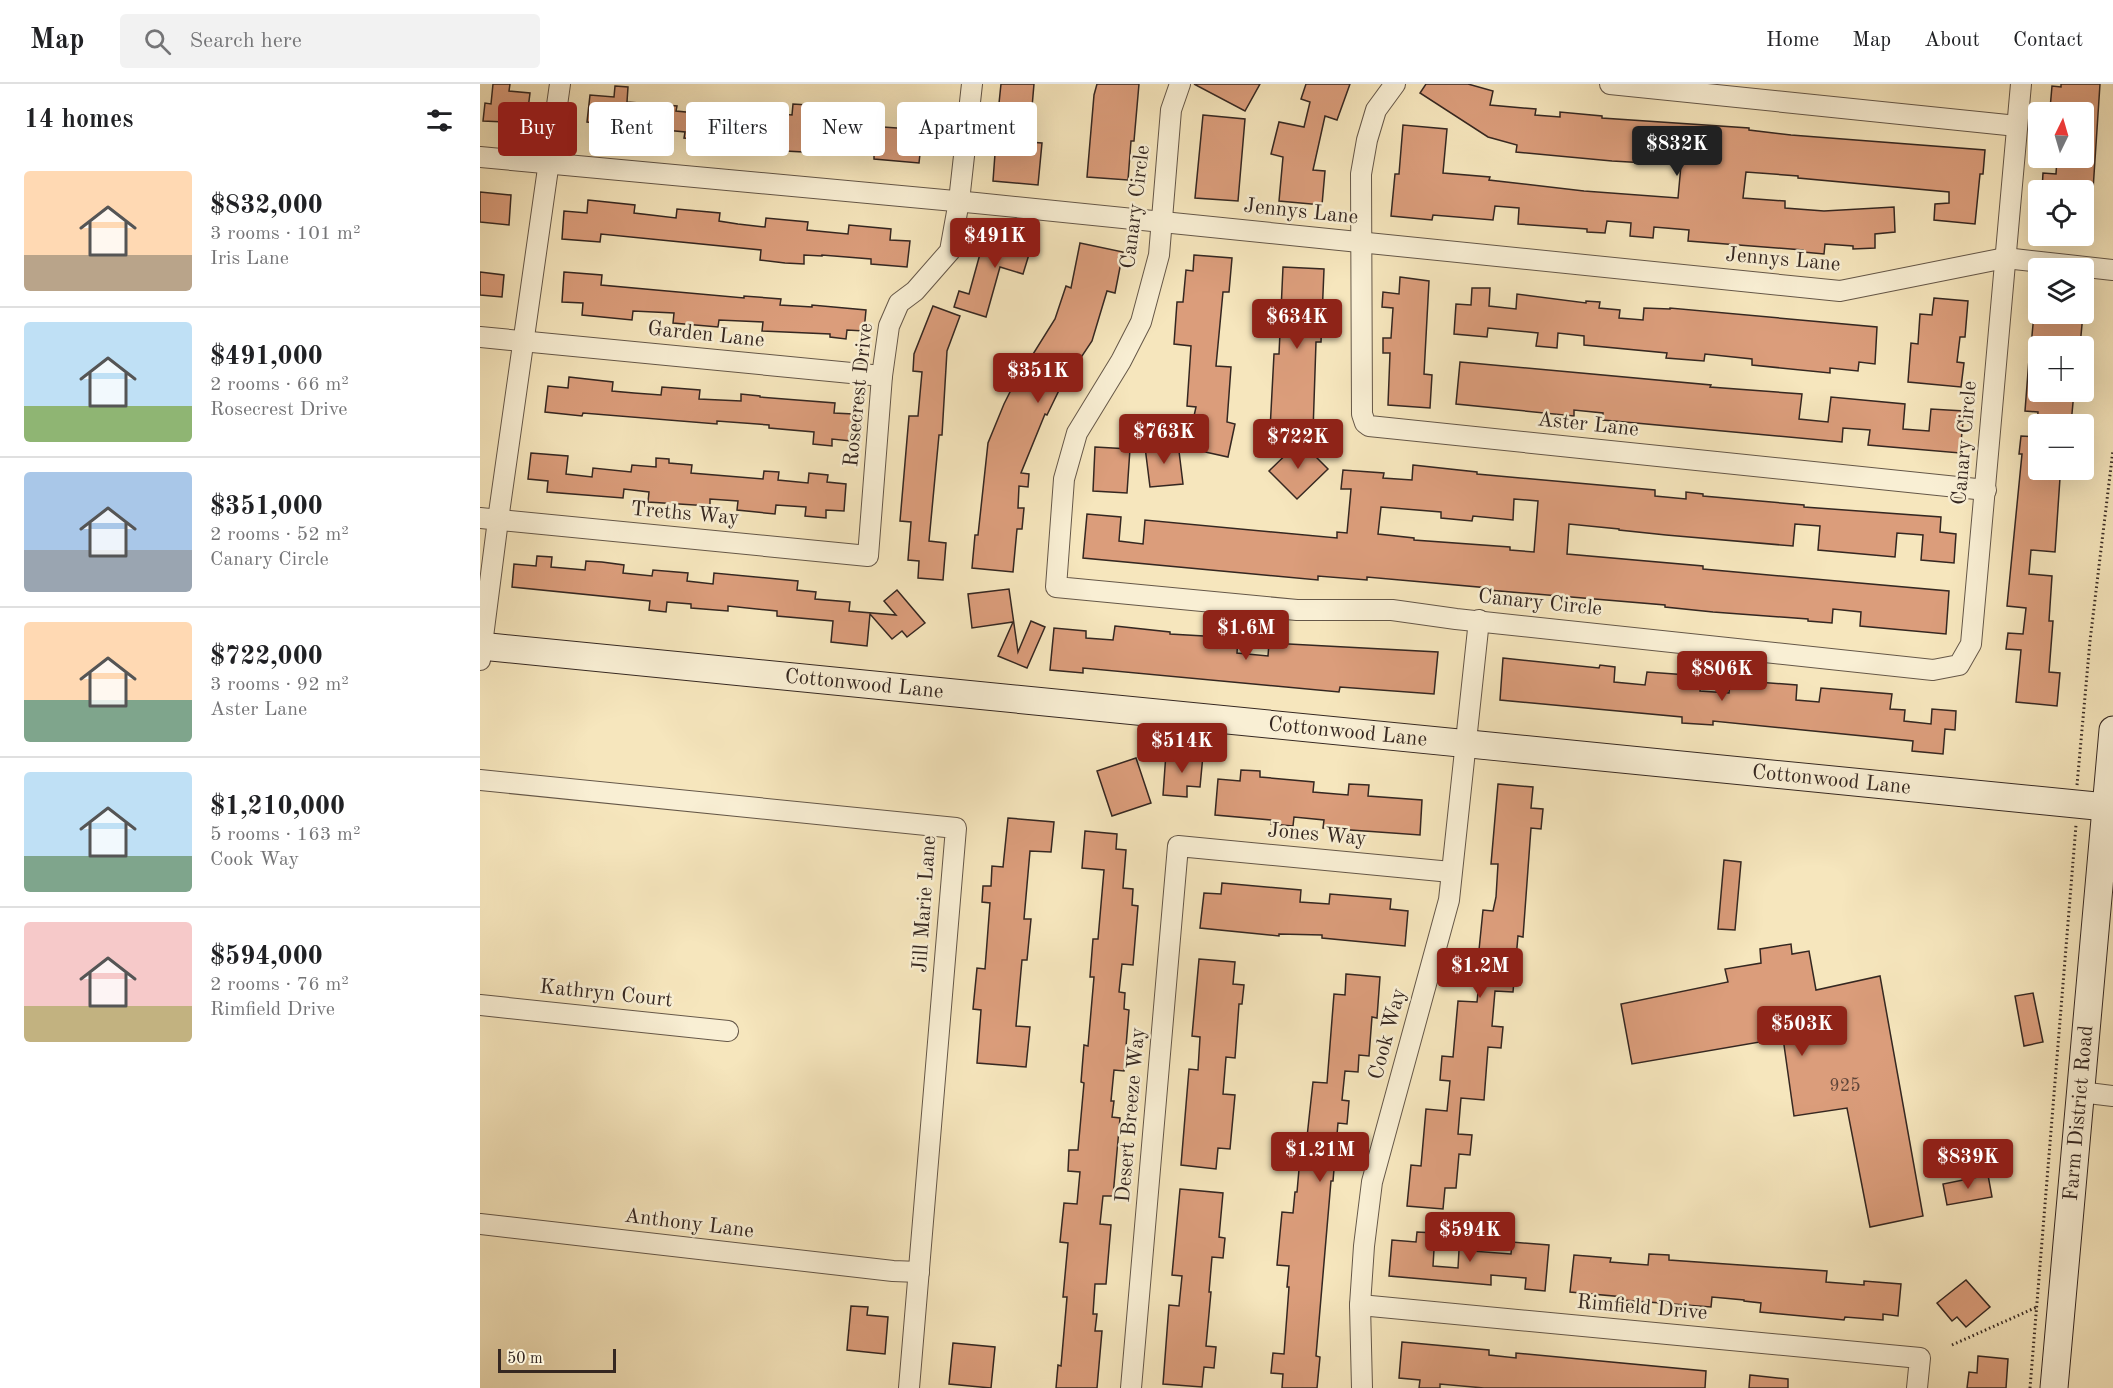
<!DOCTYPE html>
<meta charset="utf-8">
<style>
body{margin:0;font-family:"Old Standard TT",serif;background:#f2f2f2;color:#202124;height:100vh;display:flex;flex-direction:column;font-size:22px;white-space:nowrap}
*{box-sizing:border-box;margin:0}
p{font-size:20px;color:#757577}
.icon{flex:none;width:33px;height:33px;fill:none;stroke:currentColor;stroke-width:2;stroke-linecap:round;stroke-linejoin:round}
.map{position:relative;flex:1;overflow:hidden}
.panel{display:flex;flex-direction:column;background:#fff;width:480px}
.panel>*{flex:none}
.guide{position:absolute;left:18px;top:18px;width:570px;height:54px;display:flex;gap:12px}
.needle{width:39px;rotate:5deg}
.controls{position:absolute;left:1548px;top:18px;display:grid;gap:12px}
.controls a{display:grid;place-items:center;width:66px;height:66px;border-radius:6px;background:#fff;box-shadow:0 6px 24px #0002;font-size:30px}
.scale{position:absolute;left:18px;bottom:15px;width:118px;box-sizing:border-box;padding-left:6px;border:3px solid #352721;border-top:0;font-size:16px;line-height:21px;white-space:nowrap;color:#352721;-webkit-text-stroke:4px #f9efd4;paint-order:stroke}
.price{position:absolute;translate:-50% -51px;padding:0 14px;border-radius:6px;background:#8f2418;color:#fff;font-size:20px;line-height:39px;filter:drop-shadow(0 2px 3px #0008)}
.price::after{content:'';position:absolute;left:50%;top:36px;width:18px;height:14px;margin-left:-9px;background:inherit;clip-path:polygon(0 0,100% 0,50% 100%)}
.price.on{background:#222;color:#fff}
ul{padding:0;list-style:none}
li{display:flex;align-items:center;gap:18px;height:150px;padding:0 24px}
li+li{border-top:2px solid #e0e0e0}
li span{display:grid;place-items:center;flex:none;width:168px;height:120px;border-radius:6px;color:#555}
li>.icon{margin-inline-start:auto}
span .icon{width:72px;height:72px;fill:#fffc;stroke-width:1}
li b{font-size:26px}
h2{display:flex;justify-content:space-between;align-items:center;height:72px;padding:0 24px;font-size:26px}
.chip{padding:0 21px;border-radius:6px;background:#fff;box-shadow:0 6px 24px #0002;font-size:21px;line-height:54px}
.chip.on{background:#8f2418;color:#fff}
header{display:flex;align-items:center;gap:36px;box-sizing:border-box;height:84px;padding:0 30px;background:#fff;border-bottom:2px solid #e0e0e0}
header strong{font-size:28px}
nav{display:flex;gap:33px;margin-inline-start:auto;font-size:21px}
.search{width:420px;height:54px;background:#f2f2f2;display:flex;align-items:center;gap:15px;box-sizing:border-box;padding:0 21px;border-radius:6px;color:#757577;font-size:22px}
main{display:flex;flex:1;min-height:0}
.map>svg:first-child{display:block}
.building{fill:#db9d7b;stroke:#352721;stroke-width:1.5;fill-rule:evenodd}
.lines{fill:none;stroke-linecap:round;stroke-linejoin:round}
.street-casing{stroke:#655748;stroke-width:22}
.secondary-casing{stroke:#352721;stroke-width:29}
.path{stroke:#352721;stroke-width:3;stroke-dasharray:1.5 3;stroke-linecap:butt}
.street{stroke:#f9efd4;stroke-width:20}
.secondary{stroke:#f9efd4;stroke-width:27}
.labels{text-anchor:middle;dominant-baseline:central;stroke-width:5;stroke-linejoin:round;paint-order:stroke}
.number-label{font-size:18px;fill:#5e4438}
.street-label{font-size:21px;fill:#352721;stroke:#f9efd4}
</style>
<header>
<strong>Map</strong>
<div class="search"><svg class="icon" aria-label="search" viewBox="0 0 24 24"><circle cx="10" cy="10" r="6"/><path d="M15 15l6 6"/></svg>Search here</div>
<nav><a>Home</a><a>Map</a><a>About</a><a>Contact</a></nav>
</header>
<main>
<section class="panel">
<h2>14 homes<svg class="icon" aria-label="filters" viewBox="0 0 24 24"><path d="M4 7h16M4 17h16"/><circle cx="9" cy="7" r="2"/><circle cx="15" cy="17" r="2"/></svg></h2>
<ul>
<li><span style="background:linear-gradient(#ffd9b3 70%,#b9a48a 0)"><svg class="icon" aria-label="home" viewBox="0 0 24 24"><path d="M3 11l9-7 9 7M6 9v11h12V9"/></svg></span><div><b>$832,000</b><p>3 rooms · 101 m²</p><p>Iris Lane</p></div></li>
<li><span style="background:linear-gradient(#bfe0f5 70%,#8fb573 0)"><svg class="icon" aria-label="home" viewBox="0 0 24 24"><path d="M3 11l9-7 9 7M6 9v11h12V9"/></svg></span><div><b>$491,000</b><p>2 rooms · 66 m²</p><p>Rosecrest Drive</p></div></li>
<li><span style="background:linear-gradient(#a9c7e8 65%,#9aa5b1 0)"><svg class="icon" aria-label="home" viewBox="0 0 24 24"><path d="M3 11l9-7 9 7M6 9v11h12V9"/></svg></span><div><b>$351,000</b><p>2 rooms · 52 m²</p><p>Canary Circle</p></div></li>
<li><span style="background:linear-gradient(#ffd9b3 65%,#7fa58c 0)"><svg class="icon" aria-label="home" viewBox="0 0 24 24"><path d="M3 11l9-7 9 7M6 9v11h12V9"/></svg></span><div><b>$722,000</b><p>3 rooms · 92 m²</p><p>Aster Lane</p></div></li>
<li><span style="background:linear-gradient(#bfe0f5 70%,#7fa58c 0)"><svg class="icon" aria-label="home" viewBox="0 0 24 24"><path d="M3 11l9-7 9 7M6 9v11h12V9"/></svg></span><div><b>$1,210,000</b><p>5 rooms · 163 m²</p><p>Cook Way</p></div></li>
<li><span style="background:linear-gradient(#f6c9c9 70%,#c2b280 0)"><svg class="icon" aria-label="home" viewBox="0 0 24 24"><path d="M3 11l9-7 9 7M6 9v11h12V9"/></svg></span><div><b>$594,000</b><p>2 rooms · 76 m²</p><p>Rimfield Drive</p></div></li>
</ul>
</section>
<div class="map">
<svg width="1633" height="1304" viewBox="0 0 1633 1304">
<rect width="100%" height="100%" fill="#f6e6bd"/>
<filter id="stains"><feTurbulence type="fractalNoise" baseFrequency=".00333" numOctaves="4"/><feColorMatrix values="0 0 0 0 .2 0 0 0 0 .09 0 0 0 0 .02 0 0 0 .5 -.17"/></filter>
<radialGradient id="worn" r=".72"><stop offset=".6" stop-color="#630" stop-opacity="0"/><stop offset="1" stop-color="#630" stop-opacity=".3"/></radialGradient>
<g class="building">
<polygon points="13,0 30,0 29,7 50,9 47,33 26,31 25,38 3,37 5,19 11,20"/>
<polygon points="521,0 554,0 549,58 562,59 558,101 513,97 516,56 524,56 527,30 518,29"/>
<polygon points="617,0 659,0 654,57 651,57 648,96 607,93 614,11"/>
<polygon points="714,0 780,0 765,27"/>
<polygon points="826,0 870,0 857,36 845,32 833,86 845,87 842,121 799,117 803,73 791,70 799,38 824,43 830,18 821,15"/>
<polygon points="946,0 988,0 1013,7 1010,21 1056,25 1055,31 1080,33 1080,28 1122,32 1122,34 1269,44 1269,46 1311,51 1505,66 1503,90 1500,90 1495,140 1454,136 1455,120 1469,119 1469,108 1318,94 1318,92 1266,88 1263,114 1305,117 1305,124 1344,127 1414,123 1415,148 1395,150 1395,164 1373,165 1373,162 1345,160 1344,170 1323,168 1323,166 1208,157 1209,146 1174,143 1173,154 1150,152 1151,139 1127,137 1125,149 1107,148 1107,145 1038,140 1039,124 1015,122 1013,136 953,131 952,136 911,132 915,90 919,90 923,41 967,45 963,89 1010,93 1009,96 1104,107 1198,114 1201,81 1132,77 1036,68 1037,61 1008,53 940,9"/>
<polygon points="1581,0 1620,0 1613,106 1562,106 1563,89 1576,90 1577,74 1604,77 1604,28 1570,25 1572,2 1581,3"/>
<polygon points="135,2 148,3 147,18 197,22 196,27 247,32 248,29 289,32 289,29 312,31 313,20 328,21 326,40 374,44 375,41 459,47 457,71 440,70 439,79 394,75 394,66 363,63 362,70 305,67 306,57 260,54 259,62 245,61 245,57 204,54 205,48 175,45 174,53 127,49 128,40 107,38 110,11 134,13"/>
<polygon points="723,31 765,35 758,117 715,114"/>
<polygon points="0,108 31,111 29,141 0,138"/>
<polygon points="108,116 155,121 154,129 171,131 196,134 197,125 240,129 239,137 258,140 285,143 286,134 328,138 327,146 368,150 369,141 411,145 410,156 430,157 427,183 391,180 391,175 342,171 342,172 324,171 324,180 305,179 280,176 281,166 121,150 120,158 82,155 84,127 107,129"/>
<polygon points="518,144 554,154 543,190 520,183 506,233 474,223 479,207 489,210 503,159 513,162"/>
<polygon points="600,159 643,168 635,209 627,207 612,257 588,293 586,292 567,331 565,330 541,389 549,390 548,403 539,402 538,424 544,424 542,445 537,445 533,488 492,484 495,451 498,451 508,359 524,320 543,282 545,283 575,235 586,202 591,204"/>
<polygon points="714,171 752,174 749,208 743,208 736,282 751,283 747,338 755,340 748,373 707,364 716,323 707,322 711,262 694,260 697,218 703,218 706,186 713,187"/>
<polygon points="803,183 844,185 841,258 836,258 833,348 790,346 794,270 799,270"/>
<polygon points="0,188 24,191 22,213 0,211"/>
<polygon points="84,188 122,191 121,201 264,214 264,212 301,215 300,221 332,223 332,221 386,226 384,247 367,246 366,255 350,253 350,250 282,247 283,238 239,236 238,243 193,239 194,229 153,227 152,236 102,231 103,219 82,218"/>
<polygon points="920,193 949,197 944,290 952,291 950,324 908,321 910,269 903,269 903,254 911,254 913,224 902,223 903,208 919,210"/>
<polygon points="992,204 1010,204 1009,222 1036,225 1037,210 1106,219 1106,217 1120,218 1119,224 1140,226 1139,234 1163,236 1164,224 1190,225 1190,224 1397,243 1395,280 1379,278 1378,287 1350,284 1350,289 1272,281 1272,275 1225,270 1224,277 1186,274 1187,269 1104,261 1104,252 1078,249 1077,264 1056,262 1058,249 1008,244 1007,253 974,250 976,220 991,221"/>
<polygon points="1454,214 1488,217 1485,253 1480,253 1477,278 1484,279 1481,303 1428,298 1431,259 1438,260 1440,230 1452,231"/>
<polygon points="453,222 480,232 467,267 462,351 459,351 449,457 466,459 463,496 438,494 439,477 428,476 431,438 420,437 429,332 438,332 442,288 433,287 434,270"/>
<polygon points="1554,230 1603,230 1600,262 1551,262"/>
<polygon points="1549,275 1558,275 1558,308 1594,308 1591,340 1557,340 1558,328 1545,327"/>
<polygon points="980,278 1231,301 1230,303 1322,310 1319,335 1348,338 1351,313 1425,320 1423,345 1449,347 1451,325 1484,327 1480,369 1388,361 1390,346 1363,344 1362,358 1123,336 1123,329 1094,326 1094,332 976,320"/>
<polygon points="89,293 133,298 132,307 154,309 181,311 182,303 220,306 219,315 261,317 261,310 280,312 280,313 355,319 354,329 373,330 371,357 352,355 352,362 333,360 334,348 289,344 289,341 237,337 237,340 103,329 102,332 65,328 68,302 88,304"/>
<polygon points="1541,352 1558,353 1558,392 1580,394 1575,468 1551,466 1549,490 1572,492 1569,537 1573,537 1569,588 1580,589 1577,622 1536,618 1541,566 1526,565 1528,549 1543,550 1546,524 1527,522 1542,370 1539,370"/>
<polygon points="820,357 848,385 817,415 789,387"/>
<polygon points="698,359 703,400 670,403 665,363"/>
<polygon points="615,363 650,365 647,409 613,407"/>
<polygon points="51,369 88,372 86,390 112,393 113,384 151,388 152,381 176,383 176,374 189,375 189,379 212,381 211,389 283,395 284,387 299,388 298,396 328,399 329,389 348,391 347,398 366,400 364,427 346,426 346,434 325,432 326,423 296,421 295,430 257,426 258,417 230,415 230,422 168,418 169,408 144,405 143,414 67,408 68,397 48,395"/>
<path d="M933,381L997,388V390L1175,406V412L1206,415V408L1223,410V412L1324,421V423L1461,433L1460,448L1476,450L1474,479L1441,476L1443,451L1417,449L1415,473L1338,466L1340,442L1315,440L1313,462L1186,451L1139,446V445L1089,440L1087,470L1223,482V485L1469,507L1466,550L1380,542L1381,528L1353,525L1352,539L1328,537V535L1233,528L1185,523V521L1008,506L1009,504L887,493V496L838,492V496L603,474L607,430L641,433L639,457L663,460L665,436L857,454V448L867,449L871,405H861L863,386L904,389L903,394L932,396ZM1034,415L1058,417L1054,468L1030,466V463L934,456V454L898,450L901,423L961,428V434L992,437L993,432L1033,436Z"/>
<polygon points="57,472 72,473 71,483 105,486 106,477 122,478 144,481 143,489 172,492 173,486 208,489 207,497 233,500 234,489 318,497 317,506 336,508 335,515 370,518 369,527 416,531 404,517 417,506 445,539 427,553 422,547 412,555 390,530 387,562 351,558 353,537 297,532 297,527 248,522 248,527 211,524 211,520 187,518 186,528 169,526 170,517 32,503 34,480 56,482"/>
<polygon points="529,505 538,568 551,537 565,543 547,584 518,572 533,538 492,544 488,510"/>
<polygon points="635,542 690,548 690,550 758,554 757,569 788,572 789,559 958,568 954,610 860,603 859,608 603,584 603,589 570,586 574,544 606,547 606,554 633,556"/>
<polygon points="1023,574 1119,584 1120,581 1135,583 1134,598 1165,601 1167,588 1222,592 1220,607 1249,609 1250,596 1317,601 1316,616 1339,618 1341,604 1412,610 1410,625 1425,626 1424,637 1451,640 1452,625 1476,627 1475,646 1465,645 1463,670 1432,667 1433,657 1233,637 1233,641 1202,639 1202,633 1020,616"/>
<polygon points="686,669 723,671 720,703 707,702 707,713 683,711"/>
<polygon points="656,674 671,719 632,732 617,687"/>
<polygon points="761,686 780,687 780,693 834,698 833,708 868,711 869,700 889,701 888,712 942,716 940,751 843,744 844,736 814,733 813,742 791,740 791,736 735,731 738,695 760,697"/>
<polygon points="1018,700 1053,703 1051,724 1063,725 1061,745 1051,744 1043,853 1038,852 1033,908 1015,907 1012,942 1023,943 1021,964 1008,963 1004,1016 981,1014 978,1050 992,1051 990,1071 979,1070 976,1104 965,1104 963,1125 927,1122 931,1081 941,1082 946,1025 967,1027 970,997 960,996 962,972 973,973 978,917 997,918 1000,889 991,888 993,865 999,866 1003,826 1013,827 1016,813 1018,780 1011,780"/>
<polygon points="528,734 574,738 571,768 550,767 544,835 551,835 547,876 542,876 536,942 550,943 546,983 497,979 501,926 493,925 497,884 505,885 510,819 502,818 503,802 511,802 512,782 523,783"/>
<polygon points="605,747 637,750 636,765 646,766 643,804 653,805 652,821 658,822 653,881 642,880 639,908 645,909 644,925 649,926 644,987 634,986 631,1017 634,1017 632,1033 640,1034 633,1112 623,1112 620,1140 631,1141 626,1200 615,1200 613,1230 617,1230 615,1247 622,1247 617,1304 576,1304 578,1281 581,1282 587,1213 583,1213 588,1159 580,1158 584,1119 597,1120 600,1088 588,1087 589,1066 598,1066 604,999 601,998 604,961 608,962 614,893 610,893 613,855 618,855 624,786 602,784"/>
<polygon points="1244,776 1261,778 1255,846 1238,845"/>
<polygon points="742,799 821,806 820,818 849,820 850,810 911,815 910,825 928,827 925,862 842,854 842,851 799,850 799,852 720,844 724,809 741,810"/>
<polygon points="1311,860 1312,870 1329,867 1336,906 1400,892 1443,1132 1390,1143 1367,1024 1314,1032 1303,954 1152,980 1141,920 1248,898 1245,885 1281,879 1280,865"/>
<polygon points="719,875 755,878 753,900 764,901 762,920 759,920 755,974 746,973 743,1010 755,1011 750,1065 738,1064 736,1085 701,1081 709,985 718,986 720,953 712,952"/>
<polygon points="866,890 900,893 897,934 892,933 889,972 879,971 878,988 865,987 862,1016 869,1017 867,1040 858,1039 853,1097 851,1097 836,1272 840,1273 837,1304 802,1304 803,1290 791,1289 793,1269 804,1270 809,1203 807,1203 809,1182 797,1181 802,1128 813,1129 815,1108 817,1108 820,1074 809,1073 811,1052 827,1053 833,998 847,999 854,910 865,911"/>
<polygon points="1553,909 1563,958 1544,962 1535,912"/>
<polygon points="1508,1091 1512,1113 1467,1121 1463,1100"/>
<polygon points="700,1105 743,1109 739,1153 745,1154 743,1174 732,1173 729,1208 731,1208 726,1262 736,1263 734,1284 724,1283 722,1303 683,1300 689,1221 699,1222 702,1192 692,1191"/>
<polygon points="937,1148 955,1149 953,1182 978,1184 979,1166 1031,1170 1032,1158 1069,1161 1065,1207 1045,1205 1046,1194 1011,1191 1011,1201 909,1192 912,1156 936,1158"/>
<polygon points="1169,1170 1189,1171 1189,1176 1347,1187 1346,1198 1384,1201 1384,1197 1421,1200 1418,1232 1403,1230 1403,1236 1365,1233 1364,1236 1280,1228 1281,1219 1264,1217 1264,1216 1232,1213 1231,1223 1143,1216 1144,1213 1090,1208 1094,1171 1131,1174 1130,1178 1168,1181"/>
<polygon points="1486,1196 1510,1223 1486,1243 1477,1233 1472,1237 1457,1219"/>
<polygon points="371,1222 388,1223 387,1231 408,1233 405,1270 367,1266"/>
<polygon points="922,1258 1009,1266 1009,1271 1036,1274 1036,1269 1226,1287 1225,1304 1004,1304 960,1300 960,1304 939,1304 940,1296 919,1294"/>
<polygon points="473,1259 515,1263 511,1304 469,1300"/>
<polygon points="1498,1272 1528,1275 1526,1304 1487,1304 1489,1288 1497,1289"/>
<polygon points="1270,1291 1308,1295 1308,1304 1269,1304"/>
</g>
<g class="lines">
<g class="street-casing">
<g id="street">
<polyline points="700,0 691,26 679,171 661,238 641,277 597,349 584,395 576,503 817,526 912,526 976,535 1453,586 1479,581 1491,560 1541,0"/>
<polyline points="915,0 896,26 887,56 881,90 882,330 885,339 889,342 1506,406"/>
<polyline points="1130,0 1537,42"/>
<polyline points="0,73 496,119 1360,207 1525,174 1633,186"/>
<polyline points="0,253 402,292"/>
<polyline points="0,434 388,472 402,292 409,242 419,219 435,207 470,167 479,117 492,0"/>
<polyline points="0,576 18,436 80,0"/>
<polyline points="0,696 476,744 429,1304"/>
<polyline points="0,921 248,947"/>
<polyline points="1600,1008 1633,1012"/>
<polyline points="0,1140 413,1187 439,1188"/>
<polyline points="880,1221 1440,1274 1437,1304"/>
<polyline points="651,1304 698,762 971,788"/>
<polyline points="882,1304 880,1221 884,1162 892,1098 969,816 999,536"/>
</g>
</g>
<g class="secondary-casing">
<g id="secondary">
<path id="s1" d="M0,562L1626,723"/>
<path id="s2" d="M1574,1304L1633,646"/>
</g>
</g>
<g class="path">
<polyline points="1597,701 1610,557 1633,366"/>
<polyline points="1472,1261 1557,1223"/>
<polyline points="1550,1304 1596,741"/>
</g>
<use href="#street" class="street"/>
<use href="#secondary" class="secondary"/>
</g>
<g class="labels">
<g class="number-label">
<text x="1365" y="1002">925</text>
</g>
<g class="street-label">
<text transform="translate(656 123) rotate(-83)">Canary Circle</text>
<text transform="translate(821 128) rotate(6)">Jennys Lane</text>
<text transform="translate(1303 176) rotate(5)">Jennys Lane</text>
<text transform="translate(226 251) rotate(6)">Garden Lane</text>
<text transform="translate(379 311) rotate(-84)">Rosecrest Drive</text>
<text transform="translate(1108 341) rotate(6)">Aster Lane</text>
<text transform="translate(1485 359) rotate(-85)">Canary Circle</text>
<text transform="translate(205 430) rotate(5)">Treths Way</text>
<text transform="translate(1060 519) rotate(6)">Canary Circle</text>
<text stroke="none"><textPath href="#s1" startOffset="386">Cottonwood Lane</textPath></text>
<text stroke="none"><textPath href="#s1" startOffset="872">Cottonwood Lane</textPath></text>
<text stroke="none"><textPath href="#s1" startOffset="1358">Cottonwood Lane</textPath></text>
<text transform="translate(837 751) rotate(5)">Jones Way</text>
<text transform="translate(445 820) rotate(-86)">Jill Marie Lane</text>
<text transform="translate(126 910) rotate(6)">Kathryn Court</text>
<text transform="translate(908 950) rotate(-75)">Cook Way</text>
<text stroke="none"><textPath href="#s2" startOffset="276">Farm District Road</textPath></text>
<text transform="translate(651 1031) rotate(-85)">Desert Breeze Way</text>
<text transform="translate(209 1140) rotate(7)">Anthony Lane</text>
<text transform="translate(1162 1224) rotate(5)">Rimfield Drive</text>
</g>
</g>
<rect width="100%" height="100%" filter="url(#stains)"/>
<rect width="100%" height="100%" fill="url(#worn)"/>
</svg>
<div class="controls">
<a><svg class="needle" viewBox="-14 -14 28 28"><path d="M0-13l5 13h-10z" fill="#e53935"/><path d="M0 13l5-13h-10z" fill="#757577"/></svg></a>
<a><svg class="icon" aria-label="locate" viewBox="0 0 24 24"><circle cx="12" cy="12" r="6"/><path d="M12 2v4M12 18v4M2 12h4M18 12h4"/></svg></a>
<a><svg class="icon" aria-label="layers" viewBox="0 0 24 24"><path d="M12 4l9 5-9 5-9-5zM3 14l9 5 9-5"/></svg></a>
<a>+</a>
<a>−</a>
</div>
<div class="scale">50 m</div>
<b class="price on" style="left:1197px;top:93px">$832K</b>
<b class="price" style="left:515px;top:185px">$491K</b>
<b class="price" style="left:817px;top:266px">$634K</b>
<b class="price" style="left:558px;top:320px">$351K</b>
<b class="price" style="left:684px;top:381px">$763K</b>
<b class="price" style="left:818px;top:386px">$722K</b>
<b class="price" style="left:766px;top:577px">$1.6M</b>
<b class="price" style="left:1242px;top:618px">$806K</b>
<b class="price" style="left:702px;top:690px">$514K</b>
<b class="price" style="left:1000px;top:915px">$1.2M</b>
<b class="price" style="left:1322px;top:973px">$503K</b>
<b class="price" style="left:840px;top:1099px">$1.21M</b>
<b class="price" style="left:1488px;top:1106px">$839K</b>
<b class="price" style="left:990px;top:1179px">$594K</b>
<div class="guide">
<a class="chip on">Buy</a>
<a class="chip">Rent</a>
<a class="chip">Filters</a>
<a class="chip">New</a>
<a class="chip">Apartment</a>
</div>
</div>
</main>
